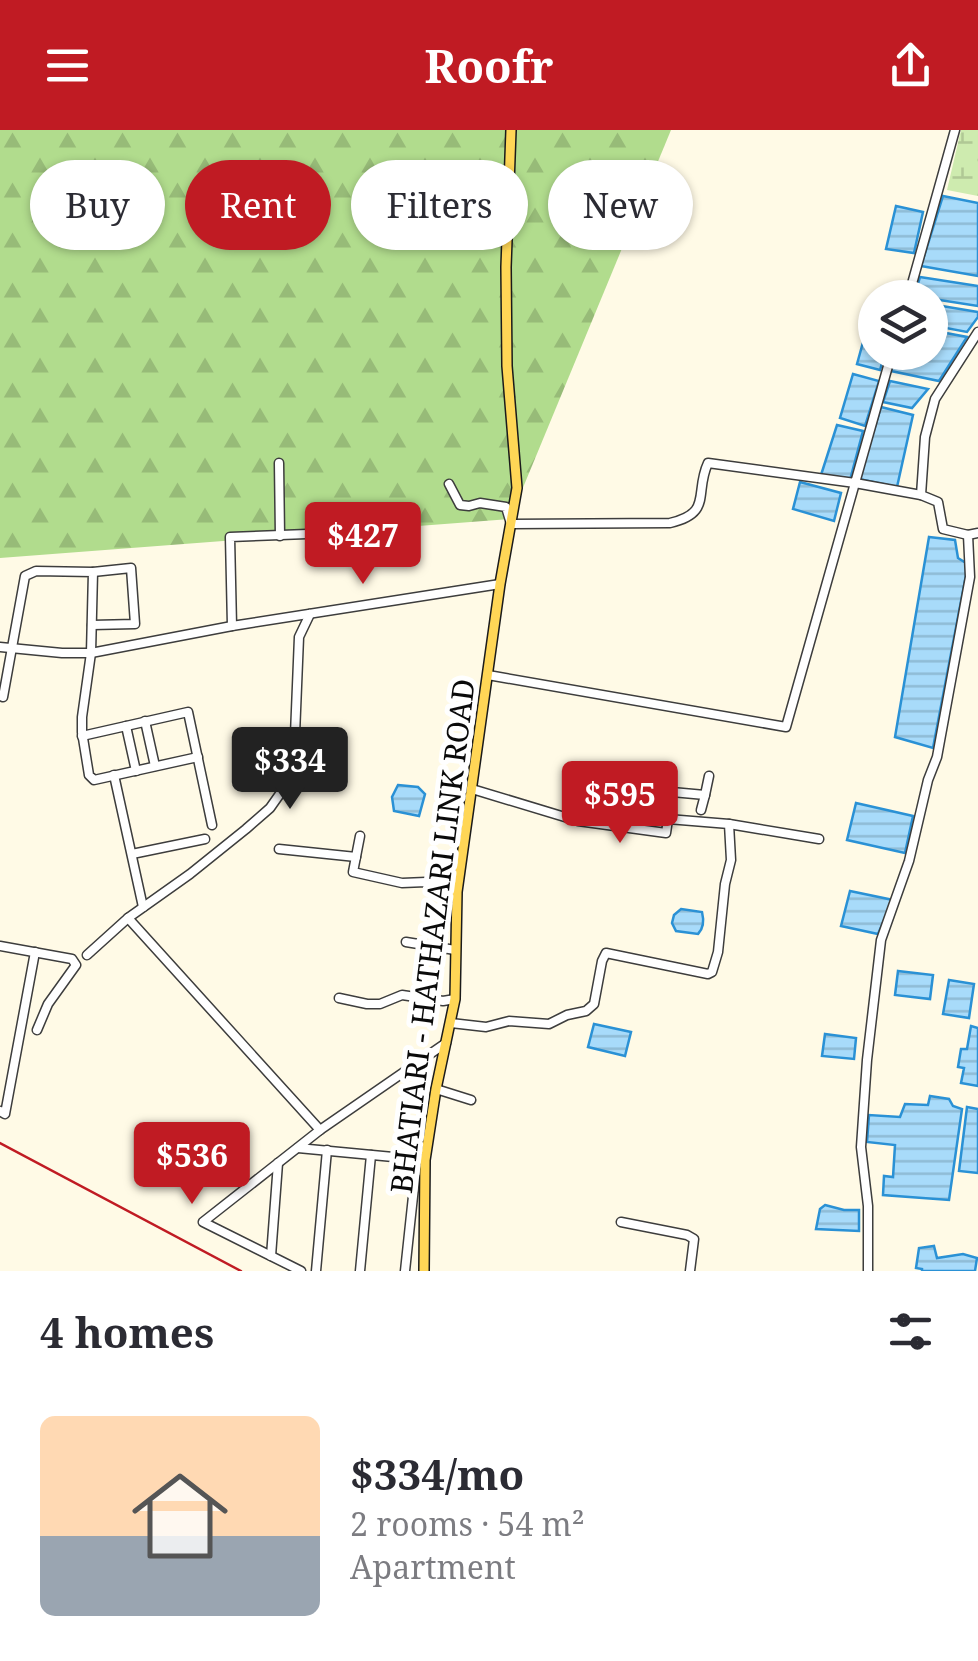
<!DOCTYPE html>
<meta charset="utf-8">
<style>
body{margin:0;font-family:"Noto Serif",serif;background:#f7f7f7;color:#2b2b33;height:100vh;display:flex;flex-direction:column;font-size:38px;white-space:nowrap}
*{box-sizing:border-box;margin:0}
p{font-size:32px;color:#7c7c81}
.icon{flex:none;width:55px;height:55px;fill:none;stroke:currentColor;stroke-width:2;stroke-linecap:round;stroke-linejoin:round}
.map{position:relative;height:1141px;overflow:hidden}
.side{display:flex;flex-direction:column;background:#fff;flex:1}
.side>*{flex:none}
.hud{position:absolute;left:30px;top:30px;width:920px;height:90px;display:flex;gap:20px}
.buttons{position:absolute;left:858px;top:150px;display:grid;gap:20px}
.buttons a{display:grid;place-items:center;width:90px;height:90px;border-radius:50%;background:#fff;box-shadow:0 2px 8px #0004;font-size:50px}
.price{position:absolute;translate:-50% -85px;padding:0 22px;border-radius:10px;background:#c01b23;color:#fff;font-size:32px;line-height:65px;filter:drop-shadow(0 2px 5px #0008)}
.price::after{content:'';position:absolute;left:50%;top:60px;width:30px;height:22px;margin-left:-15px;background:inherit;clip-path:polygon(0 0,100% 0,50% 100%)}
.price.active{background:#222;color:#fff}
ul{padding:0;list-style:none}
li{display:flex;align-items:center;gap:30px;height:250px;padding:0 40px}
li span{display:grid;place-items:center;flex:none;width:280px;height:200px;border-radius:15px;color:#555}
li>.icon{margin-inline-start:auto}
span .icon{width:120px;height:120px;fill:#fffc;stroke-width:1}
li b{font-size:42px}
h2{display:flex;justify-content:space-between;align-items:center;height:120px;padding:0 40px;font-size:42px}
.pill{padding:0 35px;border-radius:45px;background:#fff;box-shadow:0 2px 8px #0004;font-size:35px;line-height:90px}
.pill.active{background:#c01b23;color:#fff}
header{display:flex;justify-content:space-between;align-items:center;height:130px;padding:0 40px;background:#c01b23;color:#fff;font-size:45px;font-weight:700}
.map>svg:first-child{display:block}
.forest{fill:url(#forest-firs)}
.wetland{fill:url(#wetland-marsh)}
.water{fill:url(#water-rules);stroke:#2a91d5;stroke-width:2.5}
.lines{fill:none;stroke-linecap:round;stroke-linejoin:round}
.minor-casing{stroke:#3d3d3d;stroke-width:11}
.major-casing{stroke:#1b1b1b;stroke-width:12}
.minor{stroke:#fff;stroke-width:8}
.major{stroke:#ffd656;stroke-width:9}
.rail{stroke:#c01b23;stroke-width:2.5}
.labels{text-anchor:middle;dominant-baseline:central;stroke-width:10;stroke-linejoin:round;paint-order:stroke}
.street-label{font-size:30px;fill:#0a0a0a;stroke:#fff}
</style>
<header><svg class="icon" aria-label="menu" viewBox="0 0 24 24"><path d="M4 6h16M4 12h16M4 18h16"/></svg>Roofr<svg class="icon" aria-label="share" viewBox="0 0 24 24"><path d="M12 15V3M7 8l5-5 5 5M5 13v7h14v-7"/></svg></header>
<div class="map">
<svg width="978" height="1141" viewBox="0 0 978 1141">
<defs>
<pattern id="forest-firs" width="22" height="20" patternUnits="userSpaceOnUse" patternTransform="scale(2.5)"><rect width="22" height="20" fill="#b1dc8d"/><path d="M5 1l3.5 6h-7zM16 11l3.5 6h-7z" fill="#97bb78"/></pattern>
<pattern id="wetland-marsh" width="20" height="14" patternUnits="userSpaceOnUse" patternTransform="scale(2.5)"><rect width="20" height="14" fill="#ceebaf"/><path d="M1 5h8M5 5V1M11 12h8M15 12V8" fill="none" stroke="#b0c895"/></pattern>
<pattern id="water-rules" width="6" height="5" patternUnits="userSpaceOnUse" patternTransform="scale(2.5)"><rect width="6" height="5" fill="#a8dbfa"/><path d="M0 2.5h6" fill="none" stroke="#8fbbd5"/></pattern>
</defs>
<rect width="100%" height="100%" fill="#fffae6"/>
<polygon class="forest" points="0,0 671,0 510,389 0,428"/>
<polygon class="wetland" points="961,0 978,0 978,66 947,60"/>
<g class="water">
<polygon points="943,66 978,73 978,146 921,136"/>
<polygon points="896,76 923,82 914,123 886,119"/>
<polygon points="920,147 978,156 978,176 914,166"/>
<polygon points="930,174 978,182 978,187 967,202 930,195"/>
<polygon points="870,187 875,189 875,222 885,223 880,240 857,234"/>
<polygon points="930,200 967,207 939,251 891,241 897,223 930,222"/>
<polygon points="853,244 879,251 865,296 840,288"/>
<polygon points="890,251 928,259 912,278 883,272"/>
<polygon points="881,277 913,285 897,357 859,349"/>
<polygon points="837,295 863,301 850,350 821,345"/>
<polygon points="800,352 841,363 834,391 793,379"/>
<polygon points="929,407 955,410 958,428 966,433 966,445 933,618 895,607"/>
<polygon points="398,655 418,657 425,664 419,686 394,681 392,667"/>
<polygon points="856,673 913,686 905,723 847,710"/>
<polygon points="850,761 893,770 878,804 841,796"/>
<path d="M681,779L702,782C704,790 704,798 698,804L676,801L672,793L674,785Z"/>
<polygon points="898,841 933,845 930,869 895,865"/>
<polygon points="949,850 974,854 969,888 943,884"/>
<polygon points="594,894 631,902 625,926 588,917"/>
<polygon points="971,896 978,898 978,956 961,953 964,938 958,937 961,919 967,919"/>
<polygon points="825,904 856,908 854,929 822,926"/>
<polygon points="930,966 949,969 953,976 962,979 949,1070 883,1065 884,1046 893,1047 895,1015 867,1012 869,985 900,987 905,974 928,975"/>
<polygon points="967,977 978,979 978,1043 959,1041"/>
<polygon points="825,1075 844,1080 859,1080 859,1101 816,1099 820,1079"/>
<polygon points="934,1116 937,1128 963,1124 977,1128 975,1141 922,1141 922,1139 916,1138 919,1118"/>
</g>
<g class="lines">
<g class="minor-casing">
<g id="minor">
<polyline points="908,168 955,0"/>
<polyline points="279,333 280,406"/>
<path d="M449,354L460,375L469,376L480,373L506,377L511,394L670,393C713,383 694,363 708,333L855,353L892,222"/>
<polyline points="968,405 943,399 938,372 921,365 925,307 935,269 978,202"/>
<polyline points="92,495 135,494 131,438 93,442"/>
<polyline points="232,496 230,407 387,401"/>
<polyline points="0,517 62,523 91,523 232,496 500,454"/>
<polyline points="488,545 786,597 855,353 921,365"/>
<polyline points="3,567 25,446 36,441 93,442 91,523 82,587 82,602 89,645 94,650 198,627"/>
<polyline points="145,591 155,636"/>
<polyline points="126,596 136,641"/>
<polyline points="82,606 188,582 212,695"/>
<polyline points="114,645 143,777"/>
<polyline points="472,659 578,691 666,703 672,662 705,665 709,646"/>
<polyline points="701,680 705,665"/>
<polyline points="729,694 819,709"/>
<polyline points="620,698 631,651 665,656"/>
<polyline points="360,706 353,742 402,753 426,752 457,758"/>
<polyline points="279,719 356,727"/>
<polyline points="132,724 205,709"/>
<polyline points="128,788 190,744 246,699 270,678 289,651 294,629 299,507 310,484"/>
<polyline points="406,812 455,820"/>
<polyline points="0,816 72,829 76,835 48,874 37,900"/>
<polyline points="87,825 128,788 320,1000 446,913"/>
<polyline points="339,868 367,874 380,874 402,865 443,871 455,869"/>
<polyline points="451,893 486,897 509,891 549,894 567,885 586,881 594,874 602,831 606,823 708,844 712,842 718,822 725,754 731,730 729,694 668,689"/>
<polyline points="436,959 471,970"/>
<polyline points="0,981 5,984 35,822"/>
<polyline points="298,1018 425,1030"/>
<polyline points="621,1092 687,1105 694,1109 690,1141"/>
<polyline points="271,1126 278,1033"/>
<polyline points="301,1141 203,1092 320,1000"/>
<polyline points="316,1141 327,1020"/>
<polyline points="360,1141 371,1025"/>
<polyline points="405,1141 417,1029"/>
<polyline points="868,1141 868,1076 861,1017 867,930 881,810 909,731 928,650 937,627 970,447 968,405 978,403"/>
</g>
</g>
<g class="major-casing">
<polyline id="major" points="424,1141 425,1030 436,959 455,869 457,762 500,454 517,358 507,236 506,137 511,0"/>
</g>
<use href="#minor" class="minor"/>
<use href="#major" class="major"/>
<polyline class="rail" points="0,1013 241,1141"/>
</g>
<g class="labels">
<g class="street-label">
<text transform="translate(432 806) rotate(-83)">BHATIARI - HATHAZARI LINK ROAD</text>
</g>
</g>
</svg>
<div class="buttons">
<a><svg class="icon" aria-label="layers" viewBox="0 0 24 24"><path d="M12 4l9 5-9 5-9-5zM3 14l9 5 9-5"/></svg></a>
</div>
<b class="price" style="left:363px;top:457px">$427</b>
<b class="price active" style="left:290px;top:682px">$334</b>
<b class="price" style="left:620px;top:716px">$595</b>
<b class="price" style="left:192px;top:1077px">$536</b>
<div class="hud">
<a class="pill">Buy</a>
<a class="pill active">Rent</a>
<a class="pill">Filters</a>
<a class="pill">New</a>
</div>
</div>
<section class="side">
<h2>4 homes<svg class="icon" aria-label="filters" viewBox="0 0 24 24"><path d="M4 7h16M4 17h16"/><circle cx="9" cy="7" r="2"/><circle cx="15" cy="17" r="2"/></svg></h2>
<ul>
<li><span style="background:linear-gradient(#ffd9b3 60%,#9aa5b1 0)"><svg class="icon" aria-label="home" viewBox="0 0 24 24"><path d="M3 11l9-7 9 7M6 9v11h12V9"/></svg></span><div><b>$334/mo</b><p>2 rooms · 54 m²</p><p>Apartment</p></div></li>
</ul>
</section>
